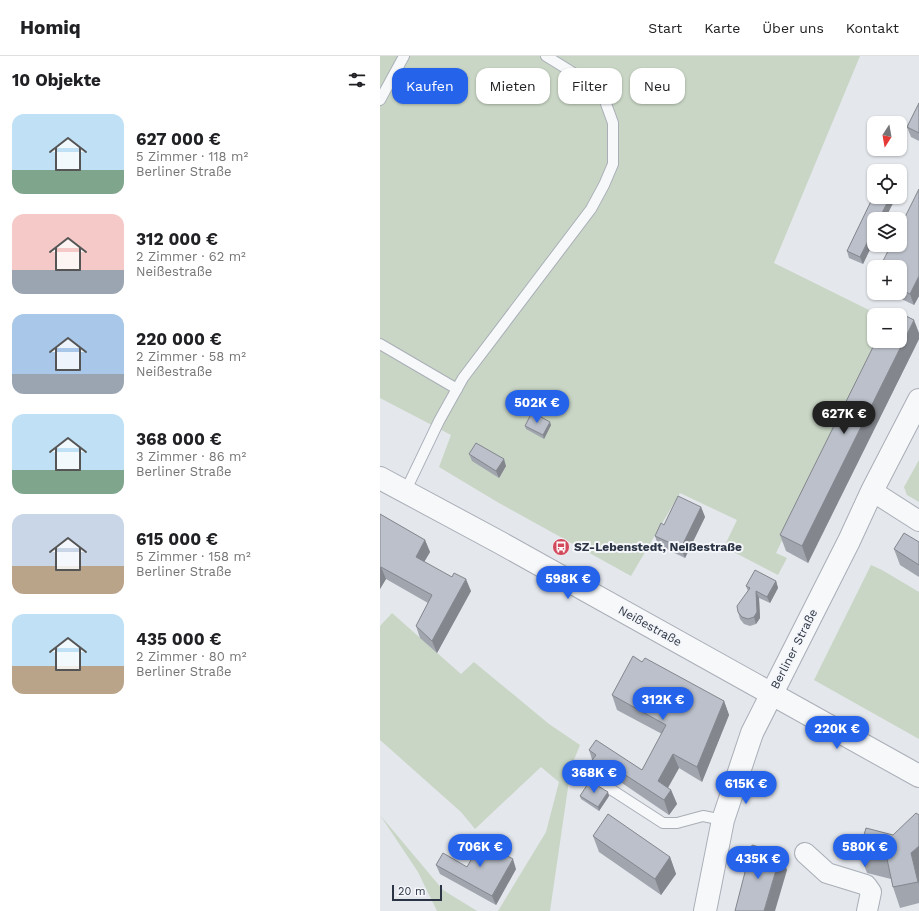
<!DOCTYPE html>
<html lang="de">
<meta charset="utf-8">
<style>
body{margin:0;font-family:"Work Sans",sans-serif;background:#f2f2f2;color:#202124;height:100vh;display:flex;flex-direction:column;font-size:15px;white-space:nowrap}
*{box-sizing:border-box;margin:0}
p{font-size:13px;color:#757577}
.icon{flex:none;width:22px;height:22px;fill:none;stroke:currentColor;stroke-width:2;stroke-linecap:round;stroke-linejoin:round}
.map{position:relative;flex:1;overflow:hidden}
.details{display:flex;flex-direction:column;background:#fff;width:380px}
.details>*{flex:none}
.guide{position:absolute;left:12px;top:12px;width:380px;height:36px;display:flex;gap:8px}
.needle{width:26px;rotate:191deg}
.buttons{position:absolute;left:487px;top:60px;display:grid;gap:8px}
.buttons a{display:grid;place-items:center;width:40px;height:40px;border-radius:8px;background:#fff;box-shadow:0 1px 3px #0004;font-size:20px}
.scale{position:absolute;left:12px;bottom:10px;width:50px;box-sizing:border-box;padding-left:4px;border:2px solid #2b3445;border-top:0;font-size:11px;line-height:14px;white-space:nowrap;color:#2b3445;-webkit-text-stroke:3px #f4f6f9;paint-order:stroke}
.price{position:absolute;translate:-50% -34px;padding:0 9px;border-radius:14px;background:#2563eb;color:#fff;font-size:13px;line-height:26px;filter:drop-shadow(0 1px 2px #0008)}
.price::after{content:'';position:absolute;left:50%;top:24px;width:12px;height:9px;margin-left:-6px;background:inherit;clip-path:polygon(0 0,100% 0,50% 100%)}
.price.selected{background:#222;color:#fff}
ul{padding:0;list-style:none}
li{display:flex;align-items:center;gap:12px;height:100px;padding:0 12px}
li span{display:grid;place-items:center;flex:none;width:112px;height:80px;border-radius:12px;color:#555}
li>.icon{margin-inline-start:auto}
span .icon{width:48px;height:48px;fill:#fffc;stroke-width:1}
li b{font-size:17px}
h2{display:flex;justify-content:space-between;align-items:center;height:48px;padding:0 12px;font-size:17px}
.pill{padding:0 14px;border-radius:12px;background:#fff;box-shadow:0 1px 3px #0004;font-size:14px;line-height:36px}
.pill.selected{background:#2563eb;color:#fff}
header{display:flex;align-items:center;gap:24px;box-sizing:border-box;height:56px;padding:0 20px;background:#fff;border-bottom:1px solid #e0e0e0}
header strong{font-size:19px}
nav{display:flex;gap:22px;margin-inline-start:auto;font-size:14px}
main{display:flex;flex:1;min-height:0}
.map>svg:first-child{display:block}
.green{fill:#c9d6c5}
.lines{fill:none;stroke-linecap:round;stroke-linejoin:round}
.service-casing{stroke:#a9aeb7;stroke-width:12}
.minor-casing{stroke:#a9aeb7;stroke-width:22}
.tertiary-casing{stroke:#a9aeb7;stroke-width:24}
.service{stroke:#f7f8fa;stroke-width:10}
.minor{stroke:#f7f8fa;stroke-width:20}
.tertiary{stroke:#f7f8fa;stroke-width:22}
.wall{fill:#a1a5ae}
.shaded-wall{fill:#83868d}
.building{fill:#bbc0ca;stroke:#83868d}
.labels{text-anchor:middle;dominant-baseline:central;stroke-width:4;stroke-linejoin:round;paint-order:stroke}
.poi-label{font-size:12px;font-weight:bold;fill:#2b3445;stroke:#f4f6f9;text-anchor:start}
.street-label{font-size:12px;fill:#2b3445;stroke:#f4f6f9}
</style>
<header>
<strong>Homiq</strong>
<nav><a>Start</a><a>Karte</a><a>Über uns</a><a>Kontakt</a></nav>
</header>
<main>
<section class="details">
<h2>10 Objekte<svg class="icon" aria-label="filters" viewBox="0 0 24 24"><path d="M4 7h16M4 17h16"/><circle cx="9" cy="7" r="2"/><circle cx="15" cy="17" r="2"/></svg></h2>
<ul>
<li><span style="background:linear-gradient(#bfe0f5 70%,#7fa58c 0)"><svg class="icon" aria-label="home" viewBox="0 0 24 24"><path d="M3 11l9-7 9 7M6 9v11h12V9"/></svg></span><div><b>627 000 €</b><p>5 Zimmer · 118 m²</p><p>Berliner Straße</p></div></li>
<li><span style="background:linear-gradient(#f6c9c9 70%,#9aa5b1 0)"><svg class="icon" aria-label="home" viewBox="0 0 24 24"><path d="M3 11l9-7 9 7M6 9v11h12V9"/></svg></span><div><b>312 000 €</b><p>2 Zimmer · 62 m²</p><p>Neißestraße</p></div></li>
<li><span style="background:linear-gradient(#a9c7e8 75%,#9aa5b1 0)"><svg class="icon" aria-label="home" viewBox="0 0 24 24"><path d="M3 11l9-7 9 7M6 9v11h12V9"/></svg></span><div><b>220 000 €</b><p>2 Zimmer · 58 m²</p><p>Neißestraße</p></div></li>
<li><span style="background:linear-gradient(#bfe0f5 70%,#7fa58c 0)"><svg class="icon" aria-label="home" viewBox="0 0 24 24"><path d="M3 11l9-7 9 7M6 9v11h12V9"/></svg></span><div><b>368 000 €</b><p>3 Zimmer · 86 m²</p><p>Berliner Straße</p></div></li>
<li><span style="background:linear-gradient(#c9d6e8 65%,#b9a48a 0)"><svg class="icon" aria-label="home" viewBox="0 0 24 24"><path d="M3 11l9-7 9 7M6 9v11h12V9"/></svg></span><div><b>615 000 €</b><p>5 Zimmer · 158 m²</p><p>Berliner Straße</p></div></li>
<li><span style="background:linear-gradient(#bfe0f5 65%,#b9a48a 0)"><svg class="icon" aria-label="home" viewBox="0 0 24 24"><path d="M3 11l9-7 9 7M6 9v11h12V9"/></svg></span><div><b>435 000 €</b><p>2 Zimmer · 80 m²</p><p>Berliner Straße</p></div></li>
</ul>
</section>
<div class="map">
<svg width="539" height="855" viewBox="0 0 539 855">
<rect width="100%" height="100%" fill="#e4e7ec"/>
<g class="green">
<polygon points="0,0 480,0 394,207 499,259 494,259 494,285 499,285 396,497 407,502 398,519 344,491 357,464 300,437 251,520 119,447 59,411 71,379 0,342"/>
<polygon points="539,404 539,446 527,439 524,431"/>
<polygon points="491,509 502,514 539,536 539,683 434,624"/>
<polygon points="12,557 81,618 94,606 169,668 200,689 191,711 170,855 118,855 166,776 179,726 161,711 95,773 81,756 0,684 0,570"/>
<polygon points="0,759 63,834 97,855 57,855 38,816"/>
</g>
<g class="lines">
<g class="service-casing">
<g id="service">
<polyline points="0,44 24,0"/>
<polyline points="0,288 77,333"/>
<polyline points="25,436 59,365 83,322 211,153 224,129 233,108 233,67 221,34 166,0"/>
<polyline points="218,725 283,767 297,767 323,760 343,764"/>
</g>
</g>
<g class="minor-casing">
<g id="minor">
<polyline points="492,435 539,465"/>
<polyline points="425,797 447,817 486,829 491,836 487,855"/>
</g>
</g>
<g class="tertiary-casing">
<g id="tertiary">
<polyline points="0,422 119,486 539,720"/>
<polyline points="325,855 343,764 372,677 469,485 492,435 539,344"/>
</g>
</g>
<use href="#service" class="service"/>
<use href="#minor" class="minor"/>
<use href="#tertiary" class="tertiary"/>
</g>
<g class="wall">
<polygon points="539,47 539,85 531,81 527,71"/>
<polygon points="539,133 539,240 534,249 509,237 520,237 520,211"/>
<polygon points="494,139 494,141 516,141 505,163 494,163 494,185 483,208 469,202 467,195"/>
<polygon points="539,277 539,283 428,507 406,495 400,479"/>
<polygon points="171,369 164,383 146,373 145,370"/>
<polygon points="89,398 126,410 119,422 92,405"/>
<polygon points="321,451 325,461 305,502 278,489 275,480"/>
<polygon points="0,458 45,484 50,496 44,506 91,535 57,597 40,582 36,570 48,547 6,523 0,533"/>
<polygon points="539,486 539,521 520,509 514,493"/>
<polygon points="396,525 398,532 390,547 379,542 380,562 376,568 370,570 364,568 360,563 358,556 368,535 366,530"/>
<polygon points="262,606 344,645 349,659 322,726 299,712 288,732 291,734 297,748 289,759 239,725 236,729 222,720 217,719 209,694 262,714 282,678 237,654 232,639"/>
<polygon points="213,727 229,740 219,755 201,743 200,740"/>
<polygon points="486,772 539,818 539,847 520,852 513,831 511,823 487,817 479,796"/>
<polygon points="213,780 290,801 296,818 281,839 219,796"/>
<polygon points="56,809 87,811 136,813 116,849 60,818"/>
</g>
<g class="shaded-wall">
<polygon points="510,141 516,141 505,163 499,163"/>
<polygon points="494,173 494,185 483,208 480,201"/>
<polygon points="539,220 539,240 534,249 530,238"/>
<polygon points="534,264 539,277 539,283 428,507 422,490"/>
<polygon points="170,366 171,369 164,383 163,379"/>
<polygon points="124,403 126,410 119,422 116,415"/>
<polygon points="321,451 325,461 305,502 301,492"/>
<polygon points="45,484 50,496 40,513 36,501"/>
<polygon points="1,511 6,523 0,533 0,513"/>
<polygon points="86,523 91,535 57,597 52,585"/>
<polygon points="396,525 398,532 390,547 387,541"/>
<polygon points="376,535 379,542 380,562 376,568 374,561"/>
<polygon points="344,645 349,659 322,726 317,711"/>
<polygon points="293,698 299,712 283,740 278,725"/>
<polygon points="233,711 239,725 236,729 231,714"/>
<polygon points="291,734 297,748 289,759 284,744"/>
<polygon points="228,736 229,740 219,755 218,751"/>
<polygon points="539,790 539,829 531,797"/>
<polygon points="401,797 407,814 395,855 384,855"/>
<polygon points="290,801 296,818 281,839 275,823"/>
<polygon points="133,803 136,813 116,849 112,840"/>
</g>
<g class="building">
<polygon points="539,47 539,77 527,71"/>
<polygon points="539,133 539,220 530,238 520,233 520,211 500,211 511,189 520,189 520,171"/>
<polygon points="494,139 494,141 510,141 499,163 494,163 494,173 480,201 467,195"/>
<polygon points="512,253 534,264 422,490 400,479 496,285 520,285 520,259 509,259"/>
<polygon points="152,356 170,366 163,379 145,370"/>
<polygon points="96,387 124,403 116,415 89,398"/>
<polygon points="298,440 321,451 301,492 275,480 281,467 284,469"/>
<polygon points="0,458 45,484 36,501 72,521 74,517 86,523 52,585 36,570 52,539 1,511 0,513"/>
<polygon points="524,477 539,486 539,509 514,493"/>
<polygon points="375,514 396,525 387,541 376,535 377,556 374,561 368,563 362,561 358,556 357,550 370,532 366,530"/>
<polygon points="253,600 262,606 265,602 344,645 317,711 293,698 278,725 291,734 284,744 233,711 231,714 216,705 212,704 216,699 209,694 216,684 262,714 286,669 232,639"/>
<polygon points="211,723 213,727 228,736 218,751 200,740"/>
<polygon points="536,757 539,759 539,790 531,797 538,826 513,831 507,803 479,796 486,772 513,779"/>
<polygon points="228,758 290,801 275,823 213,780"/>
<polygon points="101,786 133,803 112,840 56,809 63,797 87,811"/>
<polygon points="372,789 401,797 384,855 355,855"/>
</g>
<defs>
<g id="bus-disc" transform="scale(0.9)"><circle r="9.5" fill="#d1495b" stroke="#f4f6f9"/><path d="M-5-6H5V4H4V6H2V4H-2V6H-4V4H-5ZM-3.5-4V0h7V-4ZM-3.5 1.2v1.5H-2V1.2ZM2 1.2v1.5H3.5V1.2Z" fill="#fff"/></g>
</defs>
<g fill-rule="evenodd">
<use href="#bus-disc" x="181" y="491"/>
</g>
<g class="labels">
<g class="poi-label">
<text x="194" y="491">SZ-Lebenstedt, Neißestraße</text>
</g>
<g class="street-label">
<text transform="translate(270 570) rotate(29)">Neißestraße</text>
<text transform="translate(414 593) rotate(-63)">Berliner Straße</text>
</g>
</g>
</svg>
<div class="buttons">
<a><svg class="needle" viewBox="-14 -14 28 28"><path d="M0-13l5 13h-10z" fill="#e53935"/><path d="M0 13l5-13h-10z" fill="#757577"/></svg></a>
<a><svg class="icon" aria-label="locate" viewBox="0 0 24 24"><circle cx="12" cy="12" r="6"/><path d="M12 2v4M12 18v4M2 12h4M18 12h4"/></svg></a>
<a><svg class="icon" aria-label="layers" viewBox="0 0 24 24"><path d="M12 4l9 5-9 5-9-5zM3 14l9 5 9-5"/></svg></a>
<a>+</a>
<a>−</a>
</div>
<div class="scale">20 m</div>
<b class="price" style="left:157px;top:368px">502K €</b>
<b class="price selected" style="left:464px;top:379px">627K €</b>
<b class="price" style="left:188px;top:544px">598K €</b>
<b class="price" style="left:283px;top:665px">312K €</b>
<b class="price" style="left:457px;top:694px">220K €</b>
<b class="price" style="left:214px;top:738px">368K €</b>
<b class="price" style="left:366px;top:749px">615K €</b>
<b class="price" style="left:100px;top:812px">706K €</b>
<b class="price" style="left:485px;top:812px">580K €</b>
<b class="price" style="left:378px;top:824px">435K €</b>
<div class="guide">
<a class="pill selected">Kaufen</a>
<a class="pill">Mieten</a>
<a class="pill">Filter</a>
<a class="pill">Neu</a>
</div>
</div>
</main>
